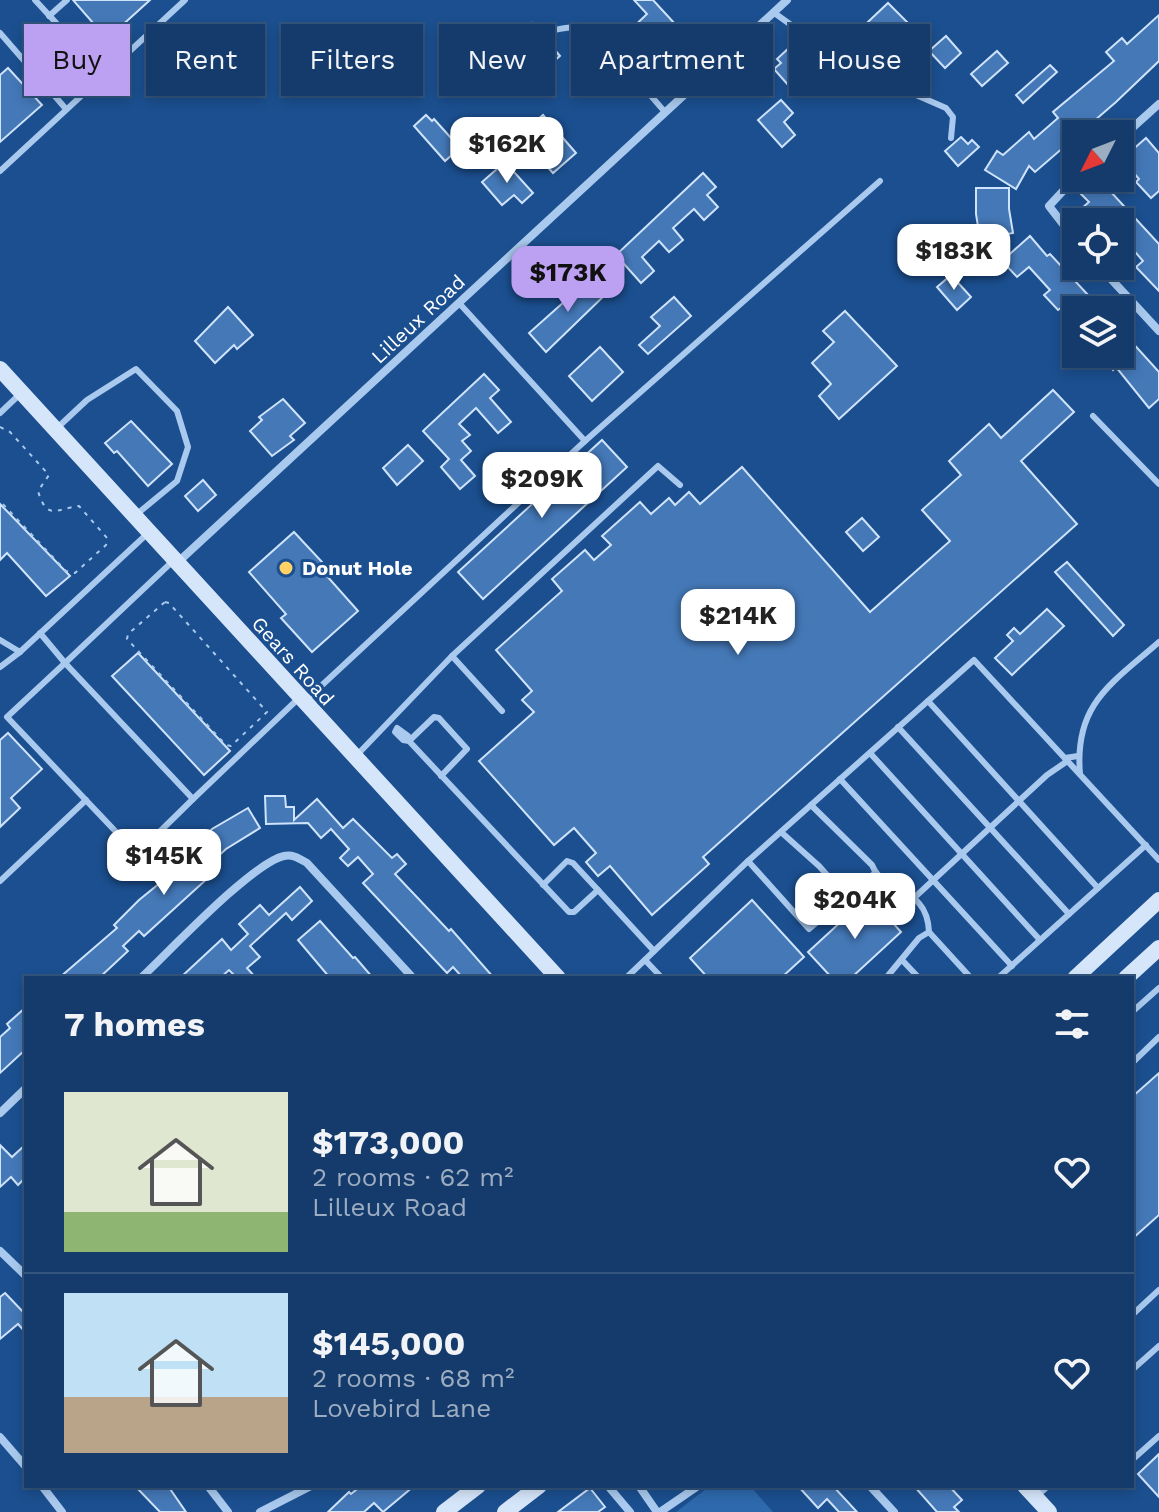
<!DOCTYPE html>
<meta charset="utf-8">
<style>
body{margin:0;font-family:"Work Sans",sans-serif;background:#1d4271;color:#f1f3f6;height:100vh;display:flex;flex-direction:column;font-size:30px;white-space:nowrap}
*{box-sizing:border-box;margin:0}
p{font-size:26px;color:#9dadc1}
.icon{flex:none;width:44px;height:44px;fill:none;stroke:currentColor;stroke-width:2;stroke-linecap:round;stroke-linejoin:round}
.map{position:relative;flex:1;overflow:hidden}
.panel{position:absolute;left:24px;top:976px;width:1110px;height:512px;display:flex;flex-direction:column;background:#143b6b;border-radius:0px;box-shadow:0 4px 12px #0003,0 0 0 2px #33557e}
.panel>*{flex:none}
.top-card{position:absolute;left:24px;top:24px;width:1112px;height:72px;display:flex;gap:16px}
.needle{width:52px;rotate:228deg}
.fabs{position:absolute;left:1062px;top:120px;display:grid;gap:16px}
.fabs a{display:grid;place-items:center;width:72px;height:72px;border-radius:0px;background:#143b6b;box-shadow:0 4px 12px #0003,0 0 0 2px #33557e;font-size:40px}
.price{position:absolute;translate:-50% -68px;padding:0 18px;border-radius:16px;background:#fff;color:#222;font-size:26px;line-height:52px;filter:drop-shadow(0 2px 4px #0008)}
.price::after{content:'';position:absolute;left:50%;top:48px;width:24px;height:18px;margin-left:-12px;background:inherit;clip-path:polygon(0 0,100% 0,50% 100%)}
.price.active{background:#bca0f2;color:#111}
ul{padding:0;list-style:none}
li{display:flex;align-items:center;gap:24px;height:200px;padding:0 40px}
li+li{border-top:2px solid #33557e}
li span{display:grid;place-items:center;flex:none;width:224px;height:160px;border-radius:0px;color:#555}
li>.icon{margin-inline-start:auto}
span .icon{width:96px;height:96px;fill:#fffc;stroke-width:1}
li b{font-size:34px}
h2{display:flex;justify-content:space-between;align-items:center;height:96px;padding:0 40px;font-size:34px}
.chip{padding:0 28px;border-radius:0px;background:#143b6b;box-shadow:0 4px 12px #0003,0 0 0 2px #33557e;font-size:28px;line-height:72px}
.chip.active{background:#bca0f2;color:#111}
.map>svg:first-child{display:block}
.green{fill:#2e69ad}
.building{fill:#4478b7;stroke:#cfe3fa;stroke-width:2}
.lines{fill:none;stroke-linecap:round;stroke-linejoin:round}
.path{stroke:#a9c9ee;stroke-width:2;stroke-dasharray:4 6;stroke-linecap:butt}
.lane{stroke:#a9c9ee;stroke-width:6}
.street{stroke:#a9c9ee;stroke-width:8}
.secondary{stroke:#d6e6fa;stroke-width:16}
.poi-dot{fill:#ffd166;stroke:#1b4f8f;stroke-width:3}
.labels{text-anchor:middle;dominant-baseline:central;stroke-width:6;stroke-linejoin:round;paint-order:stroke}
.street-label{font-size:20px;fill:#fff;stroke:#1b4f8f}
.poi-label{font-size:20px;font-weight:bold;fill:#fff;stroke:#1b4f8f;text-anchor:start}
</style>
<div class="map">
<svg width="1159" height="1512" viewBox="0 0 1159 1512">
<rect width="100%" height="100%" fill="#1b4f8f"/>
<polygon class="green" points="710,1486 750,1486 773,1512 676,1512"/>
<g class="building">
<polygon points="73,0 150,0 107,39"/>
<polygon points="634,0 653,0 676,25 664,36 669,41 649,58 626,34 647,14"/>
<polygon points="888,3 908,23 884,48 875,38 863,50 851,38"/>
<polygon points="1159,15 1159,61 1116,102 1035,172 1029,166 1016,189 985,170 997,151 1003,155 1029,132 1034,139 1058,118 1053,112 1114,61 1106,52 1122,38 1127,44"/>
<polygon points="532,23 560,56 546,68 540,60 537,63 515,38"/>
<polygon points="946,36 961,53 945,68 929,51"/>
<polygon points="485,37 507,60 486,79 465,57"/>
<polygon points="791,46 808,63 815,56 828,70 806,91 796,79 789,86 774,69 781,63 777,59"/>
<polygon points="997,51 1008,63 982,86 971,74"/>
<polygon points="1050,65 1057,72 1023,103 1016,95"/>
<polygon points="8,68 42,105 0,142 0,75"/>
<polygon points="781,100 793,113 784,122 795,135 782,147 758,120"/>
<polygon points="426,115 432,121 434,119 460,148 445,161 414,126"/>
<polygon points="543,115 576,153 553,173 519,136"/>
<polygon points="961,137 968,144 972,140 979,147 958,166 945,151"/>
<polygon points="1146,138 1159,153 1159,191 1151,198 1136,182 1139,179 1122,159"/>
<polygon points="505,162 533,193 522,203 514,195 502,205 482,182"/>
<polygon points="703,173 716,187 707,195 718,207 704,220 694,209 673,228 683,240 669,252 659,241 642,257 654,271 641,283 616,255"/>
<polygon points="1098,178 1159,244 1159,291 1136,267 1143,261 1129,245 1120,253 1120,222 1094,222 1082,208 1089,202 1081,194"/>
<polygon points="976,188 1009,188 1009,209 1013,233 980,239 976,214"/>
<polygon points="1030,236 1047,256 1050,254 1102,310 1069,310 1065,305 1058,310 1044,295 1050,290 1029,267 1017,277 1002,261"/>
<polygon points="951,275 971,297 957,310 937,287"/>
<polygon points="592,277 607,293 546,352 529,333"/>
<polygon points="674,297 691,316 648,354 639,345 660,326 651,317"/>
<polygon points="228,307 253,335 237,349 234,345 215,363 195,341"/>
<polygon points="845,311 897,366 839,419 819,396 831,384 812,363 834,342 823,331"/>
<polygon points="1120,329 1159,372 1159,399 1149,408 1116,367 1113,370 1099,354 1120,354"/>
<polygon points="600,347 623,372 592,401 569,376"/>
<polygon points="484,374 499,390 490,398 511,422 498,433 476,408 459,424 470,435 462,441 471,451 461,460 475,476 460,489 441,467 449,459 423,431"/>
<polygon points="1053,390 1074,412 1021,461 1077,524 703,857 709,864 652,915 610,866 598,876 586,862 596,853 574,828 554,845 479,761 534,712 522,700 532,691 496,650 562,591 552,579 585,550 594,560 611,545 602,536 640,502 651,514 669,498 675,505 689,492 700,504 742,467 870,612 950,541 922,510 961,475 949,461 989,424 1001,438"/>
<polygon points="283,399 305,423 290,436 294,440 272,456 250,431 262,420 259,417"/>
<polygon points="131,421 172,464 148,486 117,451 114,453 105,443"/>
<polygon points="602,440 627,467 483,599 458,572"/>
<polygon points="408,445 423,461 397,485 383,468"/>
<polygon points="203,480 216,495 198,511 185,496"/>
<polygon points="0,504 70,576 46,596 7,553 0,560"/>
<polygon points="862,518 879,537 863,551 846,532"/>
<polygon points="294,532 322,562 318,566 358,611 312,652 281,618 286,614 249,572"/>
<polygon points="1067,562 1124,625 1113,636 1055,572"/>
<polygon points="1047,609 1064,626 1012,675 995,658 1013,641 1007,635 1014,628 1020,634"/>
<polygon points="138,653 230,751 204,775 112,676"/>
<polygon points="8,733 42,769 11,798 20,808 0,827 0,740"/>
<polygon points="265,796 285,796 286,807 294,807 294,820 317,799 343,828 353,819 392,858 397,854 406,864 395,874 449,931 451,929 494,978 463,978 453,967 447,973 363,883 373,874 358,857 348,866 340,858 349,849 331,829 321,838 308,823 266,824"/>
<polygon points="248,808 260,828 226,849 202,871 208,878 144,936 139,931 123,946 128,951 99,978 59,978 117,928 114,925 139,900 198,852 193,846 212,829"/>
<polygon points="300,887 312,901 292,920 286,913 250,946 260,957 247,968 256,978 237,978 229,970 220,978 180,978 222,939 231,950 248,934 239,924 260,905 269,915"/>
<polygon points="869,896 901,932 851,978 832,978 808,952"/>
<polygon points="752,900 804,957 781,978 708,978 690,958"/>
<polygon points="320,921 353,958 355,957 373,978 330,978 298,940"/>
<polygon points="26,1007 26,1049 0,1073 0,1037 10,1028 7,1024"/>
<polygon points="1159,1073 1159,1215 1132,1239 1132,1097"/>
<polygon points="26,1144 26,1177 18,1185 11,1177 0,1187 0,1145 12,1157"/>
<polygon points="5,1293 26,1315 26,1333 18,1324 0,1339 0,1297"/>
<polygon points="1159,1454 1159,1497 1138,1474"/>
<polygon points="135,1486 168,1486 186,1512 160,1512"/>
<polygon points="361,1486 414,1486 383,1512 374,1503 364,1512 328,1512 349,1492 351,1494"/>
<polygon points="798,1486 833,1486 857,1512 839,1512 827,1499 818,1508"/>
<polygon points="914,1486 949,1486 962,1500 954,1507 959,1512 937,1512"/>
<polygon points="590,1488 605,1507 598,1512 558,1512"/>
</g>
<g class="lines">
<g class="path">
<path d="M0,427L10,432L49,475L38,491C47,521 56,509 79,506L107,538L106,545L75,573L66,571L0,501"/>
<polygon points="165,602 169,603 267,712 231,746 226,745 127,639 128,634"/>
</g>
<g class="lane">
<polyline points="35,0 104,75"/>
<polyline points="773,12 847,65 946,108 953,117 951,138"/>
<polyline points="49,16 67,0"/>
<path d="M551,31C559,29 569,26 577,28C601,34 647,92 665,112"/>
<polyline points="0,33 66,109"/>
<polyline points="0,171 185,0"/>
<polyline points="459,303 585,441 880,181"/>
<polyline points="0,413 19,395"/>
<polyline points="1093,416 1159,484"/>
<polyline points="56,429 87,400 136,369 177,411 188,447 177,481 137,514"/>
<polyline points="174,560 65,663 193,799 300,697"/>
<polyline points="40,633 65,663 7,717 137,854 193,799"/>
<polyline points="0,640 20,652 147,534"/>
<polyline points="452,656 502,711"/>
<polyline points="0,667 20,652"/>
<polyline points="306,700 585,441"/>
<polyline points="928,701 1098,888"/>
<polyline points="898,727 1069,914"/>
<polyline points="409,741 403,740 395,732 397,728 408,736 409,741 569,912 574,912 598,890 654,951"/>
<polyline points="409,741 434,717 439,718 467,749 441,776"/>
<polyline points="870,753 1040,940"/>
<polyline points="357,755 452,656 658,466 680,485"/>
<path d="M1080,774C1074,704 1111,684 1159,642"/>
<polyline points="840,779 1012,966"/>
<path d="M811,805L872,865C885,897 927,884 929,932L971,978"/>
<polyline points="781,832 819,866 846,896"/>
<polyline points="748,861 809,929 875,873"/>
<polyline points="0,881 86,800"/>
<polyline points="543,885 567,861 573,863 598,890"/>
<polyline points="915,897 1047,775 1066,762 1065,758 1078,756"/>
<polyline points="645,960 662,978"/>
<polyline points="902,960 919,978"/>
<polyline points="626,978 748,861 974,660 1159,860"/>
<polyline points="886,978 919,938 929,932"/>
<polyline points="998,978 1146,845"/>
<polyline points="1132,1012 1159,988"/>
<polyline points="1132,1063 1159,1037"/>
<polyline points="1132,1315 1159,1290"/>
<polyline points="1132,1370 1159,1346"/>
<polyline points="1132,1460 1159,1436"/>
<polyline points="1038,1495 1048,1486"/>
</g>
<g class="street">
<polyline points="1120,139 1159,104"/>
<polyline points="1076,177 1049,206 1076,241"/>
<polyline points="1099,266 1159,331"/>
<polyline points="177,563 787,0"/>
<path d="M141,978C169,952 252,863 284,856C293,854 300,859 307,863L413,978"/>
<polyline points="0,1113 26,1088"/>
<polyline points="0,1251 26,1276"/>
<polyline points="0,1437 26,1467"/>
<polyline points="42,1486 62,1512"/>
<polyline points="208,1486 228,1512"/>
<polyline points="608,1486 630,1512"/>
<polyline points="639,1486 657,1512"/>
<polyline points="870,1486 894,1512"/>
<polyline points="260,1512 311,1486"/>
<polyline points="660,1512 698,1486"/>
</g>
<g class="secondary">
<polyline points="0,369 558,978"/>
<polyline points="1075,978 1159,900"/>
<polyline points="1126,978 1159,948"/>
<polyline points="1025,1486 1049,1512"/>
<polyline points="444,1512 478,1486"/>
<polyline points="505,1512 539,1486"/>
</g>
</g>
<circle class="poi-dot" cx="286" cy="568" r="8"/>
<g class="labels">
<g class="street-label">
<text transform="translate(418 319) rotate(-43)">Lilleux Road</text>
<text transform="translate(293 661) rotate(48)">Gears Road</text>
</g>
<g class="poi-label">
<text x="302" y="568">Donut Hole</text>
</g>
</g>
</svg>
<div class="fabs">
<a><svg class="needle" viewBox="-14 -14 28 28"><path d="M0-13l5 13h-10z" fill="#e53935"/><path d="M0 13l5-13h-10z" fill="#9dadc1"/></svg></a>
<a><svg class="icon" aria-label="locate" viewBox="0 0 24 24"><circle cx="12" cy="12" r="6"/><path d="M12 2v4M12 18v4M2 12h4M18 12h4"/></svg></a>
<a><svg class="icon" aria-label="layers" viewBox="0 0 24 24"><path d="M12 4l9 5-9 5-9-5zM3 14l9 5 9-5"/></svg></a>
</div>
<b class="price" style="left:507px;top:185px">$162K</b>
<b class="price" style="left:954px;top:292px">$183K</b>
<b class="price active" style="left:568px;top:314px">$173K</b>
<b class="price" style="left:542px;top:520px">$209K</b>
<b class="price" style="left:738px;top:657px">$214K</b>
<b class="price" style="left:164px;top:897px">$145K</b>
<b class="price" style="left:855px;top:941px">$204K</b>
<div class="top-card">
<a class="chip active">Buy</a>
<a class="chip">Rent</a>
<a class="chip">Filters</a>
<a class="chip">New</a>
<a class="chip">Apartment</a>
<a class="chip">House</a>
</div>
<section class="panel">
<h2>7 homes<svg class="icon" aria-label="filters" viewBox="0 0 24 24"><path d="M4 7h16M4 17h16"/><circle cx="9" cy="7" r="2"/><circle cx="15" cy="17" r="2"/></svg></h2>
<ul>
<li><span style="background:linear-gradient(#dfe7d0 75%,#8fb573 0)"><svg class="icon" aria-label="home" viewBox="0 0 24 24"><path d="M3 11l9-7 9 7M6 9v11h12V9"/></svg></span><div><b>$173,000</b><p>2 rooms · 62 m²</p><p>Lilleux Road</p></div><svg class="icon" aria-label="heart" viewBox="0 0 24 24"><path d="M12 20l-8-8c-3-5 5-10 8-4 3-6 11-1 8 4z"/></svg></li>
<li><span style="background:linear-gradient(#bfe0f5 65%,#b9a48a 0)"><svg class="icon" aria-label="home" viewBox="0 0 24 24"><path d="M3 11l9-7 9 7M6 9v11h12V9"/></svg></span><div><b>$145,000</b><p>2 rooms · 68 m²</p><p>Lovebird Lane</p></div><svg class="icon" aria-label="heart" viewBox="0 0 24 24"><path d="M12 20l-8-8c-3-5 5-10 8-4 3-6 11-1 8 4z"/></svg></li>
</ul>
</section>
</div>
